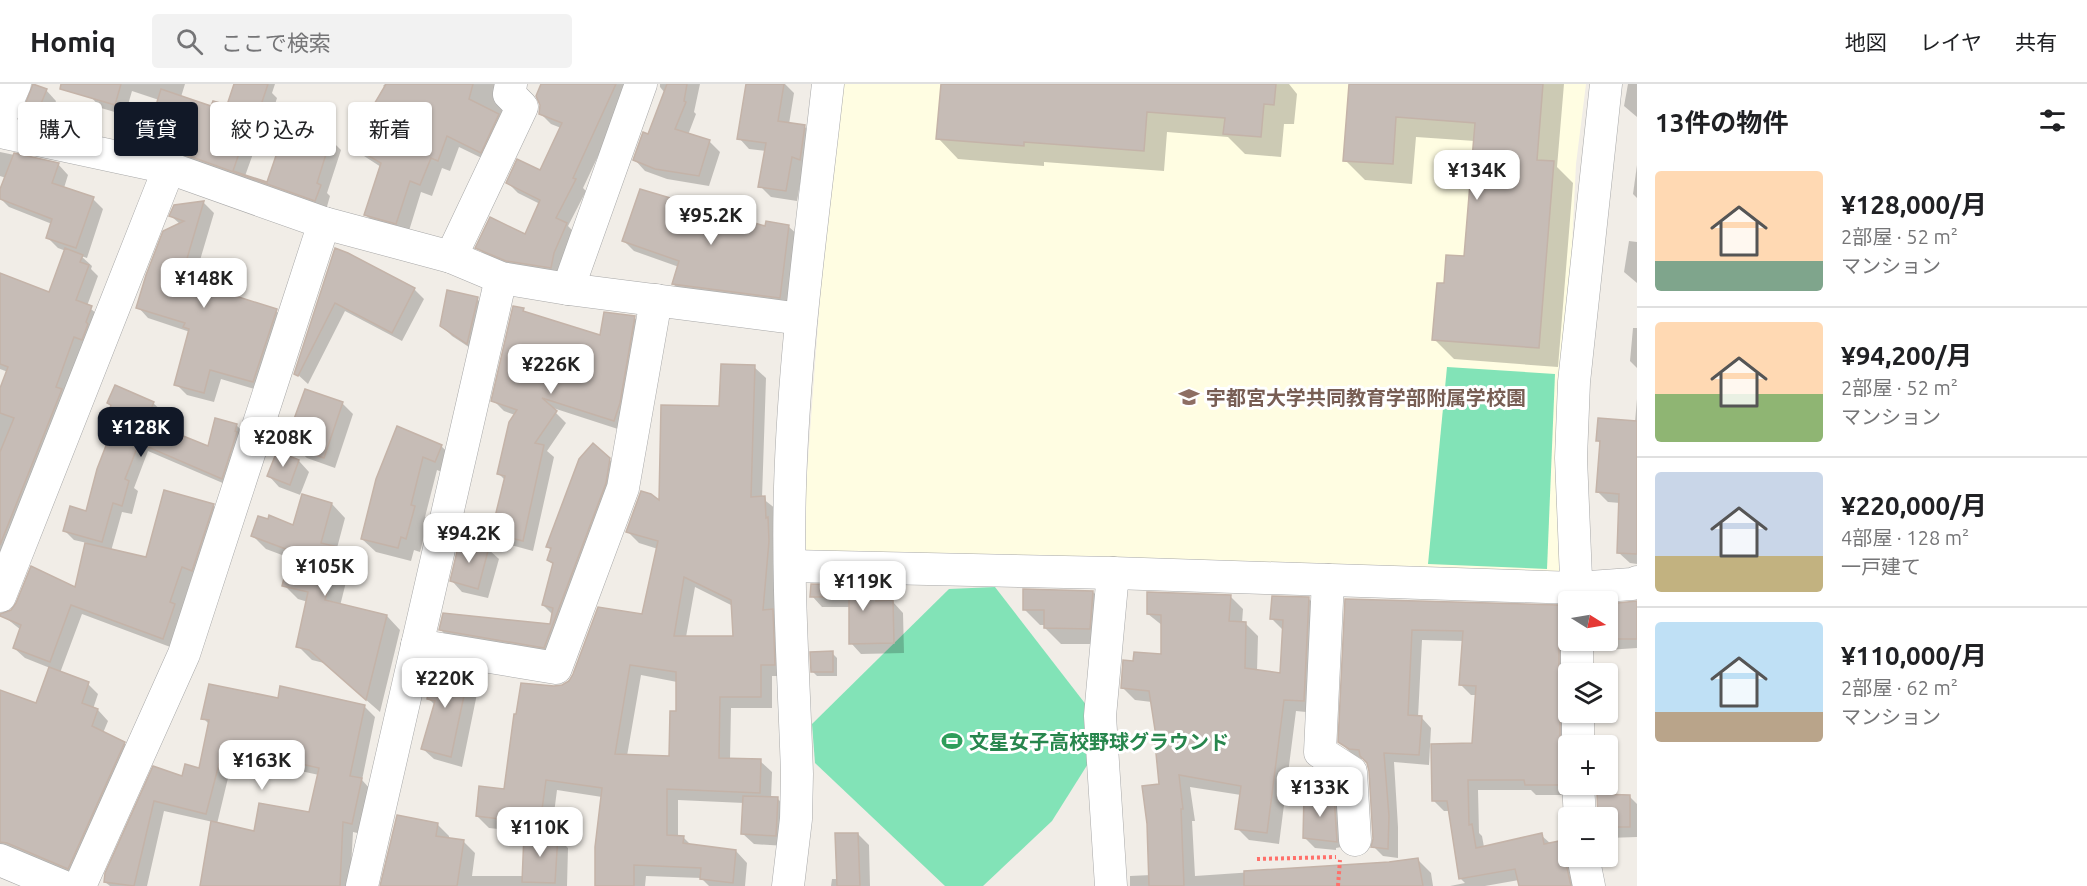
<!DOCTYPE html>
<html lang="ja">
<meta charset="utf-8">
<style>
body{margin:0;font-family:Ubuntu,"Noto Sans JP",sans-serif;background:#f2f2f2;color:#202124;height:100vh;display:flex;flex-direction:column;font-size:22px;white-space:nowrap}
*{box-sizing:border-box;margin:0}
p{font-size:20px;color:#757577}
.icon{flex:none;width:33px;height:33px;fill:none;stroke:currentColor;stroke-width:2;stroke-linecap:round;stroke-linejoin:round}
.map{position:relative;flex:1;overflow:hidden}
.drawer{display:flex;flex-direction:column;background:#fff;width:450px}
.drawer>*{flex:none}
.guide{position:absolute;left:18px;top:18px;width:570px;height:54px;display:flex;gap:12px}
.needle{width:39px;rotate:101deg}
.buttons{position:absolute;left:1558px;top:507px;display:grid;gap:12px}
.buttons a{display:grid;place-items:center;width:60px;height:60px;border-radius:6px;background:#fff;box-shadow:0 2px 4px #0004;font-size:30px}
.price{position:absolute;translate:-50% -51px;padding:0 14px;border-radius:12px;background:#fff;color:#222;font-size:20px;line-height:39px;filter:drop-shadow(0 2px 3px #0008)}
.price::after{content:'';position:absolute;left:50%;top:36px;width:18px;height:14px;margin-left:-9px;background:inherit;clip-path:polygon(0 0,100% 0,50% 100%)}
.price.on{background:#111827;color:#fff}
ul{padding:0;list-style:none}
li{display:flex;align-items:center;gap:18px;height:150px;padding:0 18px}
li+li{border-top:2px solid #e0e0e0}
li span{display:grid;place-items:center;flex:none;width:168px;height:120px;border-radius:6px;color:#555}
li>.icon{margin-inline-start:auto}
span .icon{width:72px;height:72px;fill:#fffc;stroke-width:1}
li b{font-size:26px}
h2{display:flex;justify-content:space-between;align-items:center;height:72px;padding:0 18px;font-size:26px}
.tag{padding:0 21px;border-radius:6px;background:#fff;box-shadow:0 2px 4px #0004;font-size:21px;line-height:54px}
.tag.on{background:#111827;color:#fff}
header{display:flex;align-items:center;gap:36px;box-sizing:border-box;height:84px;padding:0 30px;background:#fff;border-bottom:2px solid #e0e0e0}
header strong{font-size:28px}
nav{display:flex;gap:33px;margin-inline-start:auto;font-size:21px}
.search{width:420px;height:54px;background:#f2f2f2;display:flex;align-items:center;gap:15px;box-sizing:border-box;padding:0 21px;border-radius:6px;color:#757577;font-size:22px}
main{display:flex;flex:1;min-height:0}
.map>svg:first-child{display:block}
.education{fill:#fffde2}
.pitch{fill:#82e3b7}
.shadow{fill:#0003;fill-rule:evenodd}
.building{fill:#c6bcb6;stroke:#c4b3a8;stroke-width:1.5;fill-rule:evenodd}
.lines{fill:none;stroke-linecap:round;stroke-linejoin:round}
.minor-casing{stroke:#a8a8a8;stroke-width:33}
.path{stroke:#ff706a;stroke-width:4;stroke-dasharray:3 3;stroke-linecap:butt}
.minor{stroke:#fff;stroke-width:32}
.labels{text-anchor:middle;dominant-baseline:central;stroke-width:6;stroke-linejoin:round;paint-order:stroke}
.education-label{font-size:20px;font-weight:bold;fill:#785e54;stroke:#fff;text-anchor:start}
.leisure-label{font-size:20px;font-weight:bold;fill:#27864d;stroke:#fff;text-anchor:start}
</style>
<header>
<strong>Homiq</strong>
<div class="search"><svg class="icon" aria-label="search" viewBox="0 0 24 24"><circle cx="10" cy="10" r="6"/><path d="M15 15l6 6"/></svg>ここで検索</div>
<nav><a>地図</a><a>レイヤ</a><a>共有</a></nav>
</header>
<main>
<div class="map">
<svg width="1637" height="802" viewBox="0 0 1637 802">
<rect width="100%" height="100%" fill="#f1ede7"/>
<polygon class="education" points="844,0 1586,0 1576,80 1559,426 1562,492 801,470 821,200"/>
<g class="pitch">
<polygon points="1447,283 1555,290 1547,485 1428,480"/>
<polygon points="995,503 1087,622 1091,675 1052,737 983,802 945,802 815,679 812,640 949,505"/>
</g>
<g class="shadow">
<path d="M95,0H185L181,13L212,24L228,23L235,0H275L272,9L277,14L270,36L331,56L341,66L327,109L330,112L326,126L157,70L146,60L159,16L132,7L125,31L101,24L91,13ZM258,56L280,63L268,100L245,92Z"/>
<polygon points="385,0 508,0 504,30 492,79 459,63 450,87 442,84 432,112 421,108 408,150 377,142 366,131 381,83 364,72 352,61 386,4 383,2"/>
<polygon points="542,0 632,0 583,104 586,107 568,142 577,151 562,194 518,187 488,174 477,163 526,152 540,120 518,109 508,99 541,88 561,44 551,40 540,29"/>
<polygon points="660,0 700,0 694,28 696,30 688,51 709,57 720,68 709,102 667,95 645,87 635,76 648,52 665,9 660,3"/>
<polygon points="748,0 785,0 794,9 789,40 804,42 815,53 803,83 797,117 771,113 760,102 766,67 749,65 739,54"/>
<polygon points="942,0 1289,0 1297,10 1294,40 1284,40 1281,73 1245,70 1228,53 1167,48 1164,87 1044,78 1044,82 958,75 938,54"/>
<polygon points="1351,0 1564,0 1557,83 1573,99 1558,283 1454,275 1434,255 1445,201 1465,173 1475,57 1416,53 1412,100 1365,96 1345,76"/>
<polygon points="1628,0 1637,0 1637,33 1624,22"/>
<polygon points="46,6 56,17 45,47 32,44 22,34"/>
<polygon points="0,68 58,80 68,91 64,104 93,115 103,125 87,174 81,172 92,182 91,185 98,192 87,222 101,233 0,497 0,308 8,288 0,285 0,201 50,209 66,167 58,164 48,154 52,140 9,123 0,114 6,94 0,92"/>
<polygon points="1637,81 1637,114 1633,110"/>
<polygon points="204,119 214,129 198,183 231,193 241,204 238,214 276,227 287,237 264,308 221,295 214,318 187,311 176,300 190,248 148,234 138,223 180,140 171,132 175,122"/>
<polygon points="788,142 799,152 790,224 684,210 673,200 679,183 634,167 624,157"/>
<polygon points="1629,157 1637,158 1637,199 1624,188"/>
<polygon points="347,170 415,206 424,215 402,257 345,227 308,300 296,289"/>
<polygon points="477,215 488,225 478,269 452,252 441,241"/>
<polygon points="523,226 528,230 601,253 634,233 645,244 624,347 550,323 566,339 547,367 554,373 533,467 503,459 493,449 506,397 499,390 515,331 504,327 493,316"/>
<polygon points="1633,244 1637,244 1637,284 1630,277"/>
<path d="M754,283L766,294L762,414L776,425L786,592H772V624H731L730,676L760,677L772,688L771,715H778L788,726L786,762L754,760L743,750L744,719L678,716V753H683L692,762L736,767L747,779L745,802H709L701,794L646,792L645,802H596L602,713L557,706L551,753H557L568,764L567,802H382L438,741L449,752V755L464,758L475,769L472,792H524L544,750L489,744L477,732L505,706L562,602L643,532L658,465L639,459L628,448L660,420L721,324ZM695,503L733,522L734,553H686ZM641,591L677,598V629L670,674L627,672Z"/>
<polygon points="1637,315 1637,480 1630,479 1619,469 1620,419 1608,418 1597,407 1601,360 1598,357 1635,338"/>
<polygon points="153,319 163,328 157,343 209,364 236,341 246,350 232,403 148,367 134,404 138,407 132,430 122,428 111,467 147,475 213,421 224,432 203,496 192,493 181,528 185,532 173,564 82,530 60,589 88,600 98,610 93,625 98,626 108,637 103,649 124,659 134,669 78,794 0,762 0,608 37,621 50,584 25,574 14,564 21,546 6,534 76,505 87,459 74,456 64,446 87,429 112,350 104,342"/>
<polygon points="342,319 353,330 335,384 307,374 296,364 303,342 296,335"/>
<polygon points="441,362 455,375 449,391 437,386 425,433 428,437 420,468 414,466 411,477 376,468 362,455 377,395"/>
<polygon points="278,369 299,377 309,388 300,411 332,420 345,434 337,464 351,478 340,522 387,532 400,546 380,628 324,579 312,576 298,562 308,518 298,515 284,501 290,474 266,465 252,451 294,443 303,412 279,403 269,392"/>
<polygon points="609,375 620,386 555,574 451,557 441,546 551,542 553,531 543,521 554,481 548,476 552,467 548,463"/>
<polygon points="488,465 499,475 488,514 462,508 452,497"/>
<polygon points="876,503 887,514 887,518 893,518 903,529 904,569 861,570 851,559 850,523 822,523 812,512"/>
<polygon points="1093,508 1109,524 1105,560 1061,560 1045,544 1045,541 1040,541 1024,525"/>
<polygon points="1230,512 1243,525 1242,539 1245,539 1258,552 1257,587 1281,591 1284,547 1272,535 1309,515 1321,527 1316,629 1296,627 1279,760 1249,756 1237,744 1241,711 1190,703 1195,737 1192,737 1195,792 1329,783 1342,802 1130,802 1130,792 1151,791 1160,701 1159,660 1152,618 1135,616 1123,604 1134,578 1163,572 1163,542 1148,530"/>
<polygon points="1347,516 1559,523 1569,533 1570,711 1536,711 1531,706 1478,706 1479,749 1482,752 1484,763 1541,751 1551,760 1569,757 1569,772 1578,802 1521,802 1519,796 1485,802 1450,802 1465,799 1460,794 1450,727 1444,727 1434,717 1474,661 1477,611 1471,611 1461,601 1464,557 1422,556 1418,633 1421,633 1431,644 1429,681 1394,678 1398,743 1398,774 1383,772 1373,762 1374,755 1370,687 1365,675 1361,675 1351,669 1340,658"/>
<polygon points="1637,518 1637,564 1607,566 1598,556 1608,556 1608,521"/>
<polygon points="832,569 837,574 837,592 817,592 812,587"/>
<polygon points="468,589 479,600 462,683 434,675 423,665 435,621 429,615"/>
<path d="M279,616L364,622L375,633L362,696L371,706L362,750L353,748L350,802H202L213,738L164,727L147,802H110L105,798L154,684L183,694L201,685L210,641L203,634ZM245,675L319,691L310,730L255,749L217,740L229,690L242,693Z"/>
<polygon points="1334,712 1344,723 1347,762 1336,764 1336,766 1315,764 1304,753"/>
<polygon points="1629,712 1637,720 1637,753 1608,754 1608,734"/>
<polygon points="858,750 869,761 870,802 831,802 832,795 838,795"/>
<polygon points="1417,775 1431,789 1433,802 1365,802"/>
</g>
<g class="building">
<polygon points="33,0 47,5 34,37 20,34"/>
<polygon points="61,0 121,0 115,21 60,5"/>
<path d="M234,0H268L258,30L331,54L317,99L321,101L315,117L175,67L144,60L161,5L211,22L213,17L227,21ZM247,46L281,57L267,98L233,87Z"/>
<polygon points="386,0 473,0 469,15 499,30 481,69 447,52 438,77 431,74 420,101 410,97 396,140 364,131 381,79 350,61"/>
<polygon points="541,0 616,0 573,94 576,95 556,134 567,139 554,169 551,184 506,177 475,164 490,133 525,150 540,116 506,99 517,75 540,86 562,39 539,30 540,21 536,12"/>
<polygon points="667,0 687,0 684,17 686,18 675,45 710,56 699,92 655,85 633,76 643,48 648,50"/>
<polygon points="746,0 784,0 778,37 805,41 800,76 792,73 786,107 758,103 766,59 737,55"/>
<polygon points="941,0 1276,0 1274,21 1264,20 1261,53 1223,50 1225,34 1147,28 1144,67 1024,58 1024,62 936,55"/>
<polygon points="1349,0 1543,0 1537,76 1554,77 1539,264 1432,256 1437,199 1444,199 1446,171 1464,172 1475,39 1396,33 1393,80 1343,77"/>
<polygon points="14,69 59,79 52,99 94,113 76,164 46,154 52,135 0,115 0,105"/>
<polygon points="640,105 765,142 766,137 789,141 780,214 672,200 679,177 622,157"/>
<polygon points="204,117 186,178 231,192 226,209 277,225 253,298 210,286 204,309 174,301 189,245 183,243 185,239 136,224 146,191 163,147 184,137 169,132 174,121"/>
<polygon points="65,164 83,171 80,178 89,181 76,216 92,222 86,238 88,240 82,256 74,253 56,303 62,305 0,461 0,368 14,334 0,329 0,304 8,283 0,280 0,189 49,208"/>
<polygon points="335,164 348,169 415,204 392,249 335,219 298,292 294,290"/>
<polygon points="447,206 478,213 467,260 440,242"/>
<polygon points="513,222 524,224 523,227 600,251 604,228 635,232 620,319 614,337 542,314 557,327 535,359 544,361 523,457 491,449 505,392 497,390 509,338 517,326 491,317"/>
<path d="M721,280L755,281L751,413L765,412L766,434L768,433L769,457L763,526L773,525L775,581H761V613H720L719,674L761,675L760,709L667,705V751L684,752L683,759L736,766L733,799L700,795L701,784L634,781V802H595V763L602,704L546,696L540,740L476,732L479,702L504,705L514,630H516L521,599L554,602L562,601L569,597L573,590L598,523L642,530L658,457L626,448L641,407L651,410L659,416L661,321L719,322ZM684,493L731,516L733,552H674ZM630,581L676,588V627H670L669,672L615,670Z"/>
<polygon points="115,301 154,318 146,337 208,362 215,334 237,340 235,347 237,348 222,395 139,359 125,395 129,397 122,422 113,419 102,458 63,447 70,422 86,427 97,385 112,346 103,342 111,321 107,319"/>
<polygon points="305,305 343,318 324,374 294,364 303,338 294,335"/>
<polygon points="1598,334 1637,337 1637,470 1617,469 1619,410 1596,408 1600,357 1596,357"/>
<polygon points="397,342 442,361 435,378 423,373 411,421 415,422 406,455 401,453 398,464 361,455 376,395"/>
<polygon points="593,359 610,374 606,399 544,564 439,546 443,529 550,540 553,524 542,521 553,479 547,476 551,464 546,463 579,375"/>
<polygon points="277,367 299,376 290,401 267,392"/>
<polygon points="164,406 214,420 192,487 182,483 170,518 175,520 163,555 71,521 50,578 13,564 21,541 0,532 0,530 11,526 16,519 31,482 75,503 85,459 146,473"/>
<polygon points="302,410 332,419 321,459 338,463 325,516 387,531 366,616 309,566 296,563 308,508 282,502 291,467 251,452 258,432 268,435 269,431 293,441"/>
<polygon points="460,455 489,463 478,505 450,497"/>
<polygon points="811,500 877,502 876,517 893,516 894,559 849,560 849,513 810,513"/>
<polygon points="1023,505 1093,507 1090,545 1044,544 1044,526 1023,526"/>
<polygon points="1147,508 1231,511 1229,537 1246,538 1245,584 1280,589 1283,536 1270,535 1272,512 1309,513 1304,617 1284,616 1267,749 1235,745 1241,702 1179,691 1183,725 1181,725 1184,802 1149,802 1147,740 1142,702 1159,700 1155,659 1157,659 1149,607 1121,604 1123,576 1133,577 1134,568 1161,570 1161,531 1147,530"/>
<polygon points="1345,515 1560,521 1562,528 1567,533 1567,541 1561,548 1559,555 1559,590 1562,599 1569,606 1569,612 1562,620 1560,627 1560,662 1562,670 1569,678 1569,685 1562,691 1560,701 1525,701 1524,696 1468,696 1469,741 1472,740 1476,764 1542,749 1544,760 1569,755 1565,775 1571,802 1519,802 1515,785 1459,795 1447,717 1432,717 1431,660 1472,659 1476,602 1459,601 1463,547 1412,546 1408,631 1422,632 1419,671 1384,669 1389,732 1388,765 1371,763 1373,755 1369,687 1367,679 1360,672 1359,666 1349,665 1338,658"/>
<polygon points="1637,517 1637,555 1608,555 1608,520"/>
<polygon points="833,567 833,588 811,588 810,568"/>
<polygon points="434,582 469,588 451,673 421,665 435,617 427,615"/>
<polygon points="49,583 89,598 82,619 98,625 92,642 125,658 68,785 7,759 0,758 0,606 36,619"/>
<polygon points="209,600 278,614 280,602 365,621 350,692 362,694 352,740 343,738 340,802 200,802 211,737 254,747 259,719 309,728 319,684 235,665 231,683 219,680 206,730 154,717 134,802 104,798 105,789 153,682 182,692 185,680 199,684 209,636 201,635"/>
<polygon points="1304,710 1334,711 1337,758 1303,754"/>
<polygon points="1597,710 1630,711 1630,743 1608,743 1608,734 1598,734"/>
<polygon points="743,712 778,713 776,752 741,750"/>
<polygon points="397,731 438,739 436,752 464,756 457,802 380,802"/>
<polygon points="835,749 858,749 860,802 837,802"/>
<polygon points="524,750 558,751 555,799 522,798"/>
<polygon points="1418,774 1423,802 1244,802 1244,787 1389,778"/>
</g>
<g class="lines">
<g class="minor-casing">
<g id="minor">
<polyline points="0,35 15,0"/>
<polyline points="0,48 169,84 324,139 451,173 501,194 568,205 801,235"/>
<polyline points="451,173 522,23 509,10 511,0"/>
<polyline points="568,205 641,0"/>
<polyline points="791,482 1113,489 1576,504 1632,500 1637,498"/>
<polyline points="1328,496 1320,668 1351,688 1355,756"/>
<polyline points="0,512 169,84"/>
<polyline points="1577,518 1571,374 1574,298 1606,0"/>
<polyline points="1577,556 1577,590"/>
<polyline points="417,561 556,584 623,404 656,216"/>
<polyline points="1578,628 1578,662"/>
<polyline points="1578,700 1580,734"/>
<polyline points="1583,772 1589,802"/>
<polyline points="0,776 62,802"/>
<polyline points="80,802 184,570 324,139"/>
<polyline points="362,802 501,194"/>
<path d="M788,802L796,735L797,690C794,595 787,499 790,403C794,268 813,134 828,0"/>
<polyline points="1111,802 1100,632 1113,489"/>
</g>
</g>
<g class="path">
<polyline points="1257,775 1336,773"/>
<polyline points="1338,802 1340,776"/>
</g>
<use href="#minor" class="minor"/>
</g>
<defs>
<g id="school-bare" transform="scale(1.62)"><path d="M0-5L7-2L0 1L-7-2ZM-4 1L0 2.5L4 1V4Q0 6-4 4Z" fill="#8d6e63" stroke="#fff" stroke-width="2.5" paint-order="stroke"/></g>
<g id="stadium-bare" transform="scale(1.62)"><path d="M0-5a6.5 5 0 1 0 0 10a6.5 5 0 1 0 0-10ZM-3.5-1.8h7v3.6h-7Z" fill="#2e9e5b" stroke="#fff" stroke-width="2.5" paint-order="stroke"/></g>
</defs>
<g fill-rule="evenodd">
<use href="#school-bare" x="1189" y="313"/>
<use href="#stadium-bare" x="952" y="657"/>
</g>
<g class="labels">
<g class="education-label">
<text x="1206" y="313">宇都宮大学共同教育学部附属学校園</text>
</g>
<g class="leisure-label">
<text x="969" y="657">文星女子高校野球グラウンド</text>
</g>
</g>
</svg>
<div class="buttons">
<a><svg class="needle" viewBox="-14 -14 28 28"><path d="M0-13l5 13h-10z" fill="#e53935"/><path d="M0 13l5-13h-10z" fill="#757577"/></svg></a>
<a><svg class="icon" aria-label="layers" viewBox="0 0 24 24"><path d="M12 4l9 5-9 5-9-5zM3 14l9 5 9-5"/></svg></a>
<a>+</a>
<a>−</a>
</div>
<b class="price" style="left:1477px;top:117px">¥134K</b>
<b class="price" style="left:711px;top:162px">¥95.2K</b>
<b class="price" style="left:204px;top:225px">¥148K</b>
<b class="price" style="left:551px;top:311px">¥226K</b>
<b class="price on" style="left:141px;top:374px">¥128K</b>
<b class="price" style="left:283px;top:384px">¥208K</b>
<b class="price" style="left:469px;top:480px">¥94.2K</b>
<b class="price" style="left:325px;top:513px">¥105K</b>
<b class="price" style="left:863px;top:528px">¥119K</b>
<b class="price" style="left:445px;top:625px">¥220K</b>
<b class="price" style="left:262px;top:707px">¥163K</b>
<b class="price" style="left:1320px;top:734px">¥133K</b>
<b class="price" style="left:540px;top:774px">¥110K</b>
<div class="guide">
<a class="tag">購入</a>
<a class="tag on">賃貸</a>
<a class="tag">絞り込み</a>
<a class="tag">新着</a>
</div>
</div>
<section class="drawer">
<h2>13件の物件<svg class="icon" aria-label="filters" viewBox="0 0 24 24"><path d="M4 7h16M4 17h16"/><circle cx="9" cy="7" r="2"/><circle cx="15" cy="17" r="2"/></svg></h2>
<ul>
<li><span style="background:linear-gradient(#ffd9b3 75%,#7fa58c 0)"><svg class="icon" aria-label="home" viewBox="0 0 24 24"><path d="M3 11l9-7 9 7M6 9v11h12V9"/></svg></span><div><b>¥128,000/月</b><p>2部屋 · 52 m²</p><p>マンション</p></div></li>
<li><span style="background:linear-gradient(#ffd9b3 60%,#8fb573 0)"><svg class="icon" aria-label="home" viewBox="0 0 24 24"><path d="M3 11l9-7 9 7M6 9v11h12V9"/></svg></span><div><b>¥94,200/月</b><p>2部屋 · 52 m²</p><p>マンション</p></div></li>
<li><span style="background:linear-gradient(#c9d6e8 70%,#c2b280 0)"><svg class="icon" aria-label="home" viewBox="0 0 24 24"><path d="M3 11l9-7 9 7M6 9v11h12V9"/></svg></span><div><b>¥220,000/月</b><p>4部屋 · 128 m²</p><p>一戸建て</p></div></li>
<li><span style="background:linear-gradient(#bfe0f5 75%,#b9a48a 0)"><svg class="icon" aria-label="home" viewBox="0 0 24 24"><path d="M3 11l9-7 9 7M6 9v11h12V9"/></svg></span><div><b>¥110,000/月</b><p>2部屋 · 62 m²</p><p>マンション</p></div></li>
</ul>
</section>
</main>
